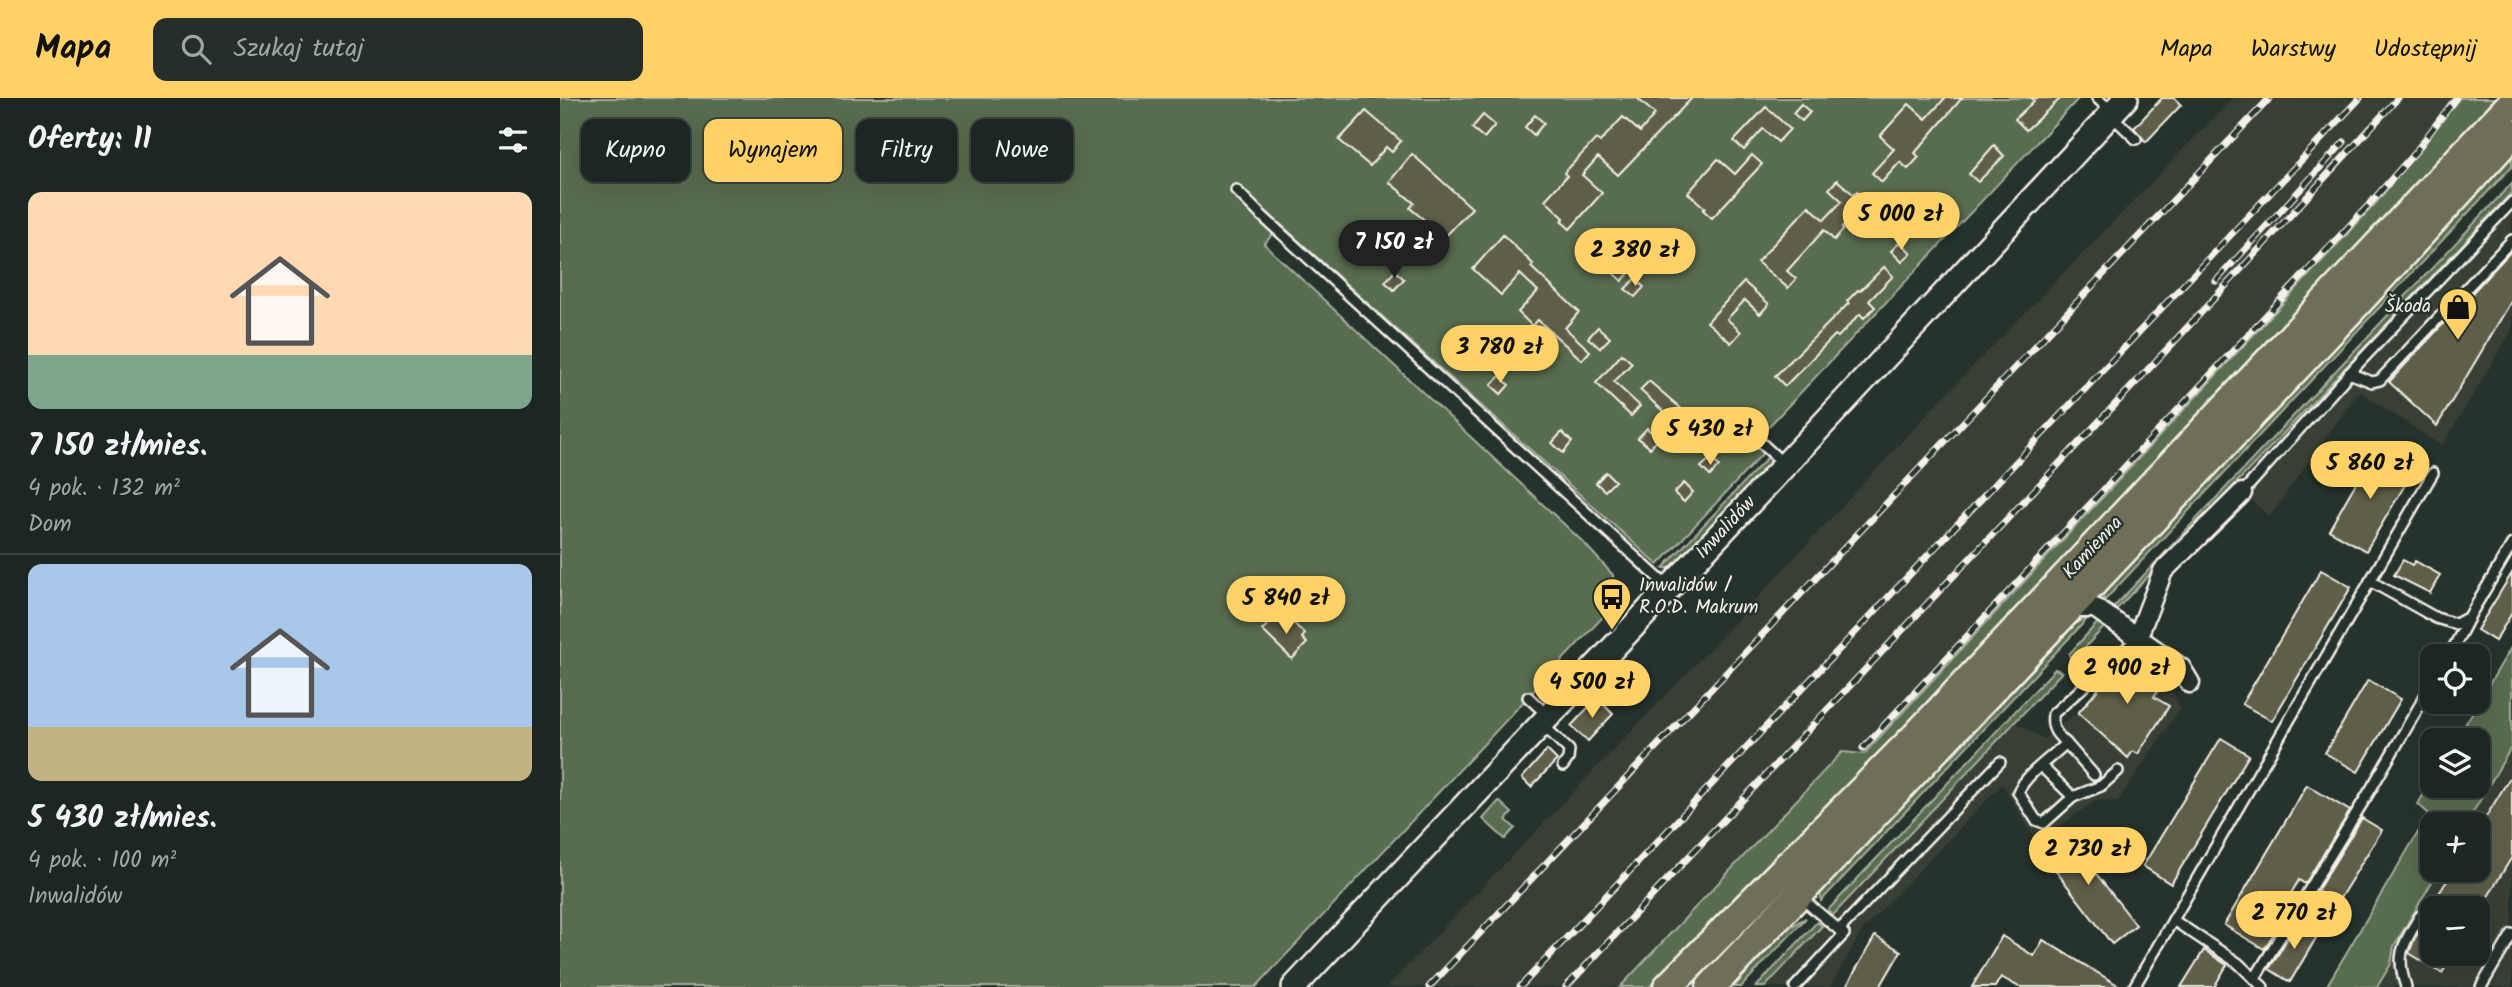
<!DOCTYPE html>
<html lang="pl">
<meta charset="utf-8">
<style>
body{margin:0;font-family:Kalam,sans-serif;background:#252e2a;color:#f1f3f6;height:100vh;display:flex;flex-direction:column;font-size:26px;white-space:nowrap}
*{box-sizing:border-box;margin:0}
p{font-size:23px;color:#a0a5a5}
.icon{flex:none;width:38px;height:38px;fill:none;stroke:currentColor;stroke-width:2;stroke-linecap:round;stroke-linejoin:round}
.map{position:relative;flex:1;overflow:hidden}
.panel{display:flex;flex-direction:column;background:#1c2622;width:560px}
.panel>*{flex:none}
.banner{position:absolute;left:21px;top:21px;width:665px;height:63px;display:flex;gap:14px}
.fabs{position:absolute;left:1860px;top:546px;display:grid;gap:14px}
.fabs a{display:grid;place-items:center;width:70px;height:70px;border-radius:14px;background:#1c2622;box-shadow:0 7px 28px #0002,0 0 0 2px #3a4340;font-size:35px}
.price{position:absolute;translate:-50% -60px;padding:0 16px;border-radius:24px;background:#ffd166;color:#111;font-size:23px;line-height:46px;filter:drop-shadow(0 2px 4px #0008)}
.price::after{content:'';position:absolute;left:50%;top:42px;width:21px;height:16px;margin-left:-10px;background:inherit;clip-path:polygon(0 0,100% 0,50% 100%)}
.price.selected{background:#222;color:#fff}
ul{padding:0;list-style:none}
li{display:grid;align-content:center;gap:14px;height:371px;padding:0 28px}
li+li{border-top:2px solid #3a4340}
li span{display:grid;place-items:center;height:217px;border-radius:14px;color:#555}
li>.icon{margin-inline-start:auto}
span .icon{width:126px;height:126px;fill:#fffc;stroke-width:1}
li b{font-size:30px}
h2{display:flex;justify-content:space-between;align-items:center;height:84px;padding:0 28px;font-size:30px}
.pill{padding:0 24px;border-radius:14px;background:#1c2622;box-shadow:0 7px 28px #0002,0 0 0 2px #3a4340;font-size:24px;line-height:63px}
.pill.selected{background:#ffd166;color:#111}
header{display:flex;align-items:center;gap:42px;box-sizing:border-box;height:98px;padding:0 35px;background:#ffd166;color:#111}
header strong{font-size:33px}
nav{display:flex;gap:38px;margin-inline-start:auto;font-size:24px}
.search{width:490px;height:63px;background:#252e2a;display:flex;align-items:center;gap:18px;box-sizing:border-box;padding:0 24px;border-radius:14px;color:#a0a5a5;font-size:26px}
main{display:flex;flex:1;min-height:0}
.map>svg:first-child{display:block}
.built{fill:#374036;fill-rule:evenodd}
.green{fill:#586c4f;stroke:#a6ae9c;stroke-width:2}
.building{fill:#5f5e4a;stroke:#f4f1e8;stroke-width:2}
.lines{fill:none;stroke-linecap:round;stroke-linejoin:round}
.service-casing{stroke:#f4f1e8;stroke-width:14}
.minor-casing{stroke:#f4f1e8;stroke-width:23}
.tertiary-casing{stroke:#f4f1e8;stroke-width:28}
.primary-casing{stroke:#f4f1e8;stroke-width:33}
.service{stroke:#26332d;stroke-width:9}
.minor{stroke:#26332d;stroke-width:18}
.tertiary{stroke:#26332d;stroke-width:23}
.primary{stroke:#716e59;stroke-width:28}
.rail-casing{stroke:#f4f1e8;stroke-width:7}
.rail{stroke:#26332d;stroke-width:4.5;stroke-dasharray:13;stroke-linecap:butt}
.labels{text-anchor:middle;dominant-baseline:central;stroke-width:5;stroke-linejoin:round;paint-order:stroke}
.poi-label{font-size:19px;fill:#f4f1e8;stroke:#26332d;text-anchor:end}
.street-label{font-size:19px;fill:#f4f1e8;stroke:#26332d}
</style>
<header>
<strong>Mapa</strong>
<div class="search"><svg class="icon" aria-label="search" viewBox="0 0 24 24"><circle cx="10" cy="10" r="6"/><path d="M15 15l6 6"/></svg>Szukaj tutaj</div>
<nav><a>Mapa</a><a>Warstwy</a><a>Udostępnij</a></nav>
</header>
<main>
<section class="panel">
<h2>Oferty: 11<svg class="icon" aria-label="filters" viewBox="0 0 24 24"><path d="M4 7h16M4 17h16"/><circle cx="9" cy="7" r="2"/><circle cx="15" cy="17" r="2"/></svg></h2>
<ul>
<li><span style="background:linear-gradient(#ffd9b3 75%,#7fa58c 0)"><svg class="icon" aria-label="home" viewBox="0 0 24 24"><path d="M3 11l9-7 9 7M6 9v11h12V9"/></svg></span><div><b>7 150 zł/mies.</b><p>4 pok. · 132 m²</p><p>Dom</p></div></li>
<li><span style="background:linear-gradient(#a9c7e8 75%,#c2b280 0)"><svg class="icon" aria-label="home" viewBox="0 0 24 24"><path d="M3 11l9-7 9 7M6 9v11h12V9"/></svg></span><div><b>5 430 zł/mies.</b><p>4 pok. · 100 m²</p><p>Inwalidów</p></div></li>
</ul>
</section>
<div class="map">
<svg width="1952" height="889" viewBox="0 0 1952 889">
<rect width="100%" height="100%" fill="#26332d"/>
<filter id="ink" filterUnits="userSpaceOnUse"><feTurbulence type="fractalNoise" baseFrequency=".0143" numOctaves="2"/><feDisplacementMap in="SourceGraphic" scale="14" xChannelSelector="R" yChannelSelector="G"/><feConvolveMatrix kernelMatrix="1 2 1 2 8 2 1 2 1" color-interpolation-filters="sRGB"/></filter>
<g filter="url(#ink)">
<g class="built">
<polygon points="1673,0 1899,0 1817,104 1304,656 1282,654 1060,889 827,889 1153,548 1372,311"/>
<polygon points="1952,94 1952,232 1882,348 1799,293 1710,418 1673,387"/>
<polygon points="1568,554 1606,580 1620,610 1558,703 1536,702 1477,744 1442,686 1303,831 1270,889 1205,889 1454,624 1484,641 1497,628 1518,615"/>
<path d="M1952,648V889H1817L1831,866L1834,848L1879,772H1918V726H1906ZM1872,810H1918V856H1872Z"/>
</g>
<g class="green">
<polygon points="0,0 1519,0 1194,344 1204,354 1098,467 721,127 704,146 1022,443 1053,477 1056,505 696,889 0,889"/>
<polygon points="1899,0 1942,0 1260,723 1089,889 1060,889 1282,654 1304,656 1817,104"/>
<polygon points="1952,49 1952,68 1544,503 1541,490"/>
<polygon points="1952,85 1952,94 1554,514 1551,512"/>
<polygon points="1209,358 1214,364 1113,470 1103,470"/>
<polygon points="1529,519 1261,803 1260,791 1338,703 1394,656 1517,524"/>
<polygon points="1540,522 1546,527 1511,564 1509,556"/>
<polygon points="1952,548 1952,648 1906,726 1872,726 1872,772 1879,772 1834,848 1831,866 1817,889 1766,889 1869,716 1858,706 1872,682 1872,688 1918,688 1918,642 1896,642"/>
<polygon points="1495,571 1502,574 1273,817 1268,812"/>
<polygon points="939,703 952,715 946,722 955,730 945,741 923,721"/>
<path d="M1246,820L1181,889H1174C1193,869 1221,830 1246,820Z"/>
<polygon points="1257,824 1262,828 1205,889 1196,889"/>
</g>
<g class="building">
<polygon points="1077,0 1132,0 1058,77 1038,59 1022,77 1042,95 1010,131 1001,123 1004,120 985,102 1007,78 1004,75 1036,41 1040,44 1063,19 1080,34 1095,16"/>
<polygon points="1385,0 1402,0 1355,55 1359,59 1348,71 1340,64 1322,84 1312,75 1334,51 1320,38 1349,6 1366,21"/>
<polygon points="1471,0 1501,0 1466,32 1455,21 1474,3"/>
<polygon points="1602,0 1614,0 1621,7 1586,44 1574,30"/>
<polygon points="1241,6 1250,14 1242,23 1233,15"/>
<polygon points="1206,9 1230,31 1218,44 1203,31 1184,52 1174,43"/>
<polygon points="806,13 841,43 832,54 826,49 810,68 779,42"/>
<polygon points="923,17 935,27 924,40 912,30"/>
<polygon points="975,17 984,25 974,37 965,29"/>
<polygon points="1434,47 1444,58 1418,84 1409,76"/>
<polygon points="852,56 912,110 881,143 871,134 874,130 850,110 854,105 829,84"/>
<polygon points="1192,57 1202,66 1152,120 1143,112 1145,110 1128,95 1158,61 1175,76"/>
<polygon points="1277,82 1294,97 1297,94 1306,103 1282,129 1284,131 1274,142 1264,132 1227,173 1236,181 1228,190 1197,164 1249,108 1264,122 1282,103 1269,91"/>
<polygon points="943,137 973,166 971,169 1019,214 1005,230 1030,253 1022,262 978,222 972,228 958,214 978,193 960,176 941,197 913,171"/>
<polygon points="1087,138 1111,160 1102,170 1078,148"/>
<polygon points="1340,144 1351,155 1342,164 1331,153"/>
<polygon points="1952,152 1952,202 1877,328 1829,284"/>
<polygon points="1062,165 1071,173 1062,183 1053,175"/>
<polygon points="1324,169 1333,178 1309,203 1315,209 1304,220 1300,216 1278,239 1275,237 1225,288 1215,278 1289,205 1287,203 1298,192 1300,193"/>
<polygon points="835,173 844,181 834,192 825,184"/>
<polygon points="1075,181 1084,189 1075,199 1065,191"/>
<polygon points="1184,184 1209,206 1200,216 1185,202 1167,221 1181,234 1171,245 1147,224"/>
<polygon points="1038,229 1050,240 1040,250 1028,240"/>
<polygon points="916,252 925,260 915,270 907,262"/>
<polygon points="1062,256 1072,265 1054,284 1080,308 1071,318 1036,285"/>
<polygon points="940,278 949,287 941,296 931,287"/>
<polygon points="1089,283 1124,313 1114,323 1080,292"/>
<polygon points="1152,328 1161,337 1152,345 1144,336"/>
<polygon points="1087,330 1098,341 1090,350 1078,340"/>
<polygon points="1002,334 1012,344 1003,355 992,345"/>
<polygon points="1814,353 1852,375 1806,453 1769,432"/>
<polygon points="1151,360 1159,368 1150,378 1141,369"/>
<polygon points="1046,374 1055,383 1045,393 1036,385"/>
<polygon points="1124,385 1133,394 1124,404 1114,395"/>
<polygon points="1843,462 1852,467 1855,463 1880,477 1870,495 1834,477"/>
<polygon points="1761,472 1791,489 1712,623 1682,606"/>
<polygon points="1952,475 1952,515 1935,543 1917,532"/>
<polygon points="718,517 724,523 727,519 745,536 742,540 747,545 732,561 702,532"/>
<polygon points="1571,556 1606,579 1594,599 1609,608 1578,656 1573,653 1568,660 1518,615 1557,569"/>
<polygon points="1808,582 1841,601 1798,674 1765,655"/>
<polygon points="1037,600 1053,616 1028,643 1011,628"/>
<polygon points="1661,640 1689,657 1611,786 1583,768"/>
<polygon points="987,652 997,662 971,689 962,680"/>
<polygon points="1952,676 1952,759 1921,810 1874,810 1879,802 1876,800 1894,772 1918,772 1918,732"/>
<polygon points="1747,687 1790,713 1745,786 1739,782 1721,812 1727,815 1704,851 1664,827"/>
<polygon points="1802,720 1822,732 1777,805 1757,793"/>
<polygon points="1503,733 1576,827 1552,846 1479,751"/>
<polygon points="1872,812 1872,856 1894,856 1882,875 1849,855 1855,840"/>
<polygon points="1739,822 1759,835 1730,884 1709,871"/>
<polygon points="1315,838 1341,853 1320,889 1286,889"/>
<polygon points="1442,838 1474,858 1483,842 1561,889 1459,889 1441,879 1435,889 1412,889"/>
<polygon points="1644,852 1667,867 1654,889 1621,889"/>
</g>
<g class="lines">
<g class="service-casing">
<g id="service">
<polyline points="1537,0 1551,13"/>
<polyline points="1552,18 1576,41"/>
<polyline points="676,92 700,116 1108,489"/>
<polyline points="1789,275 1812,284 1820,282 1952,142"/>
<polyline points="1197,341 1224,366"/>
<polyline points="1682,395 1796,268 1952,104"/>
<polyline points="1810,483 1876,520 1896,526 1909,519 1952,446"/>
<polyline points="1889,558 1909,520"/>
<polyline points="968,599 987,617"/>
<polyline points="983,627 1009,652 1008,661 1003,668"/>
<polyline points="1506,645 1534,677"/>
<polyline points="1481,668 1513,699"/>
<path d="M1558,673L1541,688L1513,699L1484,725L1476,722L1458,694C1468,674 1490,661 1506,645C1496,636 1491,630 1493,616L1577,541"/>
<polyline points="1613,822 1678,865 1703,889"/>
<polyline points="1279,832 1440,664"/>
<polyline points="1695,880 1811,691 1872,586"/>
<polyline points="1235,889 1284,836 1241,800"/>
<polyline points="1574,889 1873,375"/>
<path d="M1846,889C1835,856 1843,847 1860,818"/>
<polyline points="1921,889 1952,836"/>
</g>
</g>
<g class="minor-casing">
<g id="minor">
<polyline points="1508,510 1535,510 1621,570 1630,585"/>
<polyline points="1577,541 1603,473 1682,395"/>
</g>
</g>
<g class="tertiary-casing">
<polyline id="tertiary" points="734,889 1225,367 1566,0"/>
</g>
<g class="primary-casing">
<g id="primary">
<polyline points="1108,889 1356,638 1952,5"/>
<polyline points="1151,889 1798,204 1952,36"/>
</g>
</g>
<use href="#service" class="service"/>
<use href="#minor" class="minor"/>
<use href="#tertiary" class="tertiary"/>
<use href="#primary" class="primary"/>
<g class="rail-casing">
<g id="rail">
<polyline points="1656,183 1784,44"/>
<polyline points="1303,650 1807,109 1856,53 1896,0"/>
<polyline points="869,889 1710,0"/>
<polyline points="960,889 1800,0"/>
<polyline points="1006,889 1613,245 1838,0"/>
</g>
</g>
<use href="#rail" class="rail"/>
</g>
</g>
<defs>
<g id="shop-pin" transform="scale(2.0125)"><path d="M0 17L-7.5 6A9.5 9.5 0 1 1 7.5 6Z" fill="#ffd166" stroke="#26332d"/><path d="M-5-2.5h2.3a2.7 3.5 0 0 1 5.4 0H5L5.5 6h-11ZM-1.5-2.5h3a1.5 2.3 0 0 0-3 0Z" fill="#111"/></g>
<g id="bus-pin" transform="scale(2.0125)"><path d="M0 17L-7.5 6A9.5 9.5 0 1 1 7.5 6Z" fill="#ffd166" stroke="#26332d"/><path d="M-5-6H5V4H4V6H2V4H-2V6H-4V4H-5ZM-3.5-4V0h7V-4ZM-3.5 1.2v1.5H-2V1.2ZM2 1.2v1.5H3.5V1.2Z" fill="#111"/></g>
</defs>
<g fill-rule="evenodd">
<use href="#shop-pin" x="1898" y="209"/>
<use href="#bus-pin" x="1052" y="499"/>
</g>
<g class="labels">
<g class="poi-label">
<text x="1871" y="209">Škoda</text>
<text x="1079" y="488" text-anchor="start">Inwalidów /<tspan x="1079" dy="22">R.O.D. Makrum</tspan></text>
</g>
<g class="street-label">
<text transform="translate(1166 430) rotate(-47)">Inwalidów</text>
<text transform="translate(1533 450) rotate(-47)">Kamienna</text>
</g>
</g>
</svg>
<div class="fabs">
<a><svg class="icon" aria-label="locate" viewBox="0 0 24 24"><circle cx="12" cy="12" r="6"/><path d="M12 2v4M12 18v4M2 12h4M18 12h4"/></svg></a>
<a><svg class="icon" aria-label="layers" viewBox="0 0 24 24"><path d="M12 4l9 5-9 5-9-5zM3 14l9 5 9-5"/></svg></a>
<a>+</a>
<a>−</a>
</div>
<b class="price" style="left:1341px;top:154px">5 000 zł</b>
<b class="price selected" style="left:834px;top:182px">7 150 zł</b>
<b class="price" style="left:1075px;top:190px">2 380 zł</b>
<b class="price" style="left:940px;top:287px">3 780 zł</b>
<b class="price" style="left:1150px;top:369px">5 430 zł</b>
<b class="price" style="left:1810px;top:403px">5 860 zł</b>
<b class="price" style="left:726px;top:538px">5 840 zł</b>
<b class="price" style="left:1567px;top:608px">2 900 zł</b>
<b class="price" style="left:1032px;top:622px">4 500 zł</b>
<b class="price" style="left:1528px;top:789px">2 730 zł</b>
<b class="price" style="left:1734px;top:853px">2 770 zł</b>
<div class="banner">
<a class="pill">Kupno</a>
<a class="pill selected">Wynajem</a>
<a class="pill">Filtry</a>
<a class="pill">Nowe</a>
</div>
</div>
</main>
